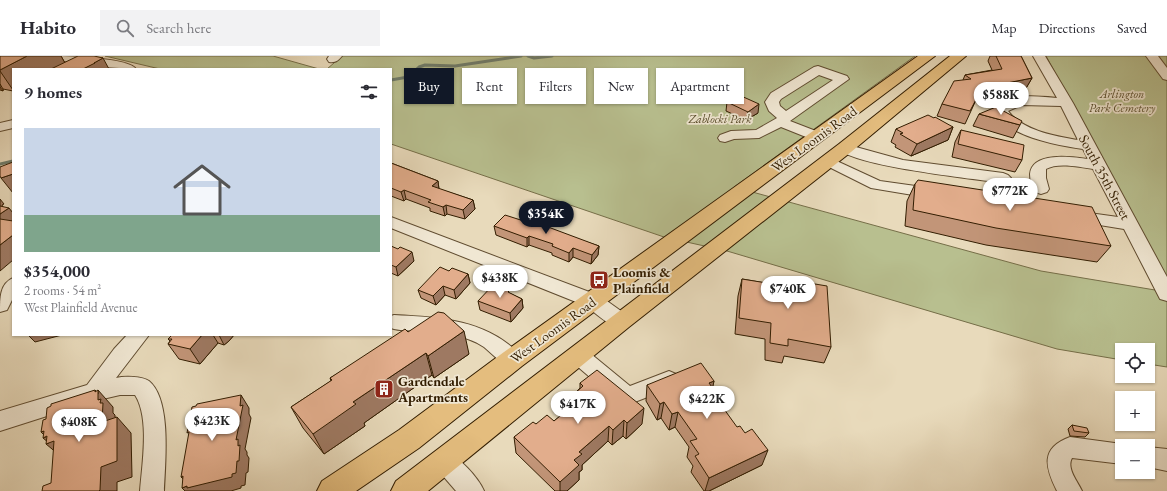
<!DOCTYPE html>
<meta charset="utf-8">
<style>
body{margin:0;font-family:"EB Garamond",serif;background:#f2f2f3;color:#2b2b33;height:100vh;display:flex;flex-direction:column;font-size:15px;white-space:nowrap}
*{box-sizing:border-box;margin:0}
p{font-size:13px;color:#7c7c81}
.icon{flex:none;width:22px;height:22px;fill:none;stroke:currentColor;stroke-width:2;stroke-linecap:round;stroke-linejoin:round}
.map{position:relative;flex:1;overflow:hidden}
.side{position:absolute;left:12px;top:12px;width:380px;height:268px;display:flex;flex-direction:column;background:#fff;border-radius:0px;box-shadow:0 1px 3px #0004}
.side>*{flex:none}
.hud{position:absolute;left:404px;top:12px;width:380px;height:36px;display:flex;gap:8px}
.buttons{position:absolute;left:1115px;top:287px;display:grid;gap:8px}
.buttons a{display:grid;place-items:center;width:40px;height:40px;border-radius:0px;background:#fff;box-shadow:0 1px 3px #0004;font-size:20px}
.price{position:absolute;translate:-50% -34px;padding:0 9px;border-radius:14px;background:#fff;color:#222;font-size:13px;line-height:26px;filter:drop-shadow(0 1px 2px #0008)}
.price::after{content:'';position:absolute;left:50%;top:24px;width:12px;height:9px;margin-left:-6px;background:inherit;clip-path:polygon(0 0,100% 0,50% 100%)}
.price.on{background:#111827;color:#fff}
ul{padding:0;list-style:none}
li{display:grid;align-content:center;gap:8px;height:212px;padding:0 12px}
li span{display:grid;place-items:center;height:124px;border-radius:0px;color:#555}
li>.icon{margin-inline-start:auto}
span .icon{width:72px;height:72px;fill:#fffc;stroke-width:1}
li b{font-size:17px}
h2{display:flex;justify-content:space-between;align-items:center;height:48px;padding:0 12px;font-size:17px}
.chip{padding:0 14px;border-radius:0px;background:#fff;box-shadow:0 1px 3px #0004;font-size:14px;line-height:36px}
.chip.on{background:#111827;color:#fff}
header{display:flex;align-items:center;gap:24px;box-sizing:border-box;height:56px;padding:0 20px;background:#fff;border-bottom:1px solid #e1e1e2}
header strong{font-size:19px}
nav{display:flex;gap:22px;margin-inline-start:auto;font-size:14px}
.search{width:280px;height:36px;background:#f2f2f3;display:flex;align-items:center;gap:10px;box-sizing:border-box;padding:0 14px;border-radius:0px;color:#7c7c81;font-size:15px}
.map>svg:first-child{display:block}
.green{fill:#b8bf8f;stroke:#756e48}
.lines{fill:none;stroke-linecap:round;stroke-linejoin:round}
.stream{stroke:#6f7c6b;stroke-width:3}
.minor-casing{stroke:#604c30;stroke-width:2}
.major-casing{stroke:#321d01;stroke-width:2}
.minor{fill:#f0e7d3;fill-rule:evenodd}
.major{fill:#e4bd7e;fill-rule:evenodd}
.wall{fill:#c29578;stroke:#321d01}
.shaded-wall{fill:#9e7962;stroke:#321d01}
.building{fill:#e2ad8c;stroke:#321d01}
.labels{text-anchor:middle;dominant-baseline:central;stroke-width:3.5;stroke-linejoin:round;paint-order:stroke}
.far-park-label{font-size:12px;font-style:italic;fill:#5a4e2c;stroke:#f0e7d3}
.street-label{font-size:14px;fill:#321d01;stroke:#f0e7d3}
.poi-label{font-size:14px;font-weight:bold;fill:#321d01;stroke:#f0e7d3;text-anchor:start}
</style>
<header>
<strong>Habito</strong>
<div class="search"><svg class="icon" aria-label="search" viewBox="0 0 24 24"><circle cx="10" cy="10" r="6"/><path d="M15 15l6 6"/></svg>Search here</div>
<nav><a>Map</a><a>Directions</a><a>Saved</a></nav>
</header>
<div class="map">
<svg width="1167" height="435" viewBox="0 0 1167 435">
<rect width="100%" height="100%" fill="#e8dabb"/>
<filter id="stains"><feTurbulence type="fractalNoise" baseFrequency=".005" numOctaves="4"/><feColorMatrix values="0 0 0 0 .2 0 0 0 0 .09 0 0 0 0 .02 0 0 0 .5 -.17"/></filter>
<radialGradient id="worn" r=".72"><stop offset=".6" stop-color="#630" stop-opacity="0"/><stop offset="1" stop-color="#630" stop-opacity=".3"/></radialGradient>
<g class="green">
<polygon points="105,0 273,0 319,13 160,13"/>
<polygon points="342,0 915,0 734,131 1041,215 1155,234 1167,229 1167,311 1148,308 1148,294 1122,294 1122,304 1057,293 727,195 664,181 391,88 391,13 327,13"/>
<polygon points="1046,0 1167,0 1167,223"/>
</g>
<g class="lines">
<g class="stream">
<polyline points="528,0 534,2 552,0"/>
<polyline points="391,24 408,21 419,11 425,9 455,10 521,0"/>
<polyline points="0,108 13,105"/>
</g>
<g class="minor-casing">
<g id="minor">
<path d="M53,0C68,0 129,2 136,13L85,10L55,3Z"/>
<path d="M329,0H342C338,5 335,7 329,6L327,3Z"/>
<path d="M1033,0H1045L1073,47L1167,221V245L1160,243L1124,173L1075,165L1069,164L1067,160L1069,156L1075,155L1118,161L1093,113C1080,111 1058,106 1046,113V122L1049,133L1047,136L1041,138L1035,136C1032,131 1030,125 1030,118C1032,95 1073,101 1088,103L1083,93C1060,90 1018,82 1001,64C999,61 997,57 994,54C1007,36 1038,40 1057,42ZM1022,49L1061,50L1078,84C1056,80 1023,75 1008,55Z"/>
<polygon points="1146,0 1158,0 1167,12 1167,24 1163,23"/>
<path d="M818,10L847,20L849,23L790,65L821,77L823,80L821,83L816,84L811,83L781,71L759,82L734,83L725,86L720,85L718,82L720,79L731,75L756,74L777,62L769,55L765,46L771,37L814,11ZM819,19L833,24L786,55L780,50L779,46L781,43Z"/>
<polygon points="13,64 13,72 0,75 0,67"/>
<path d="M845,88L903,104L1003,117L1008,119L1011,122L1008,125L1003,127C976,123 850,110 838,92L840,89Z"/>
<polygon points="828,101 880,125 937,133 943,135 945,138 943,141 937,143 871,132 823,108 821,105 823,102"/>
<path d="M391,161L600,240L628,260L631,265L628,270C613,275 598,259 586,250L391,172Z"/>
<path d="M13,222V242L7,254L0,256C0,241 0,228 13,222Z"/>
<path d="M394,259C434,261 476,263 508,288C514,293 520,296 523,303L520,309C505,314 495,300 484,291C465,278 438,276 416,275C408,274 399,275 391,272V260Z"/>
<path d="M127,279H149L116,322C124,320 142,320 149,325C172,344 165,408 164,435H140C142,409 150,362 135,339H120L94,345L0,375V355L87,329L114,293Z"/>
<polygon points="578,291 585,293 630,330 669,315 676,318 679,324 676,330 627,349 619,346 571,305 568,299 571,293"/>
<path d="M1070,381L1122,388L1128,390H1122V408L1072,402C1066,412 1078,426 1082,435H1057C1045,411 1040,392 1070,381Z"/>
<polygon points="1148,391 1167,393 1167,415 1148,411"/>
<path d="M445,395C459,401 478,421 484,435H456L437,413L433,406L437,399Z"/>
</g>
</g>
<g class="major-casing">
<g id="major">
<polygon points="918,0 935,0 522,310 419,392 356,435 317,435 322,425 399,374 504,296"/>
<polygon points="950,0 966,0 851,96 629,271 428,435 391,435 396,425 839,88"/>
</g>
</g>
<use href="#minor" class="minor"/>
<use href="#major" class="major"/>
</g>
<g class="wall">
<polygon points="0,0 61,0 65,7 103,2 13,13 13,35 3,33 3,35 0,34"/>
<polygon points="990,0 1021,0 1032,22 1025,34 976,44 965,68 937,60 942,48 963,24 965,19 992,14 988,5"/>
<polygon points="727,46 758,57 746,64 726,55"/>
<polygon points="979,58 1020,69 1013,82 973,70"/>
<polygon points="953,71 948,84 911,100 895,91 896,89 891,86 896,73"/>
<polygon points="961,74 1022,104 1015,116 952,101 955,86"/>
<polygon points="391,107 438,125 439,133 473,144 475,153 465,163 447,158 445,160 430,155 430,152 406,143 404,145 391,140"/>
<polygon points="915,128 1111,190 1097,206 986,189 905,170 907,145"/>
<polygon points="530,167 599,190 598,199 591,208 573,201 569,206 552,199 552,197 529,189 527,191 496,179 494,170"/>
<polygon points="391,190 414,205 398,220 391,217"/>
<polygon points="449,215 468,218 470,227 456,243 445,239 436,249 421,242 418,234"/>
<polygon points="773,221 831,291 824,307 784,300 782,307 765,304 765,283 735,278 738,240 742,223 771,228"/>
<polygon points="509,237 522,243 523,252 511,266 480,254 478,245"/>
<polygon points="408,276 469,298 434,322 432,319 364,367 365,370 324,398 303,372 291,351 331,325 330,322"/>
<polygon points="172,279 234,279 229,285 224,289 218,287 200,308 179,303 168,288 170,285 168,283"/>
<polygon points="714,325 712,332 714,334 713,338 762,409 709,435 704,435 691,416 693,410 687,401 689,391 675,371 669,374 661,362 657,364 646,345 647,329"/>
<polygon points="580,327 642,368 626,383 623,380 612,389 608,385 582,409 582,414 579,416 579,424 567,435 555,435 516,397 514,381 536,368 554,365 573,350 573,339 580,332"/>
<polygon points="1072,369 1089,377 1085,381 1070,380 1068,373"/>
</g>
<g class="shaded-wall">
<polygon points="27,0 61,0 65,7 54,13 13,13 13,34 0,15 0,14"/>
<polygon points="103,2 109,13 83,13 94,7"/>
<polygon points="1032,22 1025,34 976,44 982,32"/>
<polygon points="0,28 3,33 3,35 0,31"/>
<polygon points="759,48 758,57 746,64 748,56"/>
<polygon points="953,71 948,84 911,100 917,88"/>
<polygon points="13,118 13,137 1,122"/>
<polygon points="438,125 439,134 432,130"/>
<polygon points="404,134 406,143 404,145 401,136"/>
<polygon points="0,143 4,148 2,149 3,151 0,153"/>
<polygon points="473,144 475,153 465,163 463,154"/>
<polygon points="446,149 447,158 445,160 443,151"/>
<polygon points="9,152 13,157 13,173 0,167 0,158"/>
<polygon points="13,179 13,204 0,215 0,189"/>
<polygon points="529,180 529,189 527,191 527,182"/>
<polygon points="599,190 598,199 591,208 592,199"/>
<polygon points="573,192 573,201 569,206 569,197"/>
<polygon points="412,196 414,205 398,220 396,211"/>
<polygon points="468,218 470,227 456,243 454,234"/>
<polygon points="443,230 445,239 436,249 433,240"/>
<polygon points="522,243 523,252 511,266 510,257"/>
<polygon points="464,275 469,298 434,322 428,300"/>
<polygon points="28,279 62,279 35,286"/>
<polygon points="202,279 213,279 218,287 200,308 190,293"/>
<polygon points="219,279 234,279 229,285 224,289"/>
<polygon points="426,297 432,319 364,367 365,370 324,398 313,378 353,346"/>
<polygon points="714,325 712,335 714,334 710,350 709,327"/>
<polygon points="95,334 98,338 98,334 113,351 113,357 115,359 115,361 117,362 117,361 131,377 132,421 117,426 117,435 99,435 102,366 98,344"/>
<polygon points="241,339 249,352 249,358 251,362 245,393 247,396 247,399 249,402 248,416 246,417 245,429 241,430 241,432 231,435 185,435 182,432 187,430 191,431 181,421 232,418 237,405 238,390 236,384"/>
<polygon points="664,346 661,362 657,364 660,348"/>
<polygon points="644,352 642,368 626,383 627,367"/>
<polygon points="678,356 675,371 669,374 672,358"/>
<polygon points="624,364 623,380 612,389 613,374"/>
<polygon points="609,370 608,385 582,409 582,414 579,416 579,424 567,435 560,435 560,426 574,404 579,396"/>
<polygon points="44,375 61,391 64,403 46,388 49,387 43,382 46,381 41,376"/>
<polygon points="768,394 762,409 709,435 705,435 709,422"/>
</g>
<g class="building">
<polygon points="0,0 27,0 0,14"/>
<polygon points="78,0 94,0 103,2 94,7 95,7 83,13 51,13"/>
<polygon points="996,0 1021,0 1032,22 982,32 970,55 942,48 954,25 971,23 965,19 1002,13"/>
<polygon points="739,39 759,48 748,56 727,46"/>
<polygon points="996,51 1022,65 1020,69 979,58"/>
<polygon points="928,59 934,62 935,61 953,71 917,88 900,78 903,77 896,73"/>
<polygon points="961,74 1024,89 1022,104 958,88"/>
<polygon points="13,106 13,118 1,122 0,120 0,111"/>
<polygon points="391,107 438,125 432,130 473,144 463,154 446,149 443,151 428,146 431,144 404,134 401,136 391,132"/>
<polygon points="918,124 1092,151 1111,190 996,172 913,154 915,128"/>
<polygon points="0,150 9,152 0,158"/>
<polygon points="505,159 530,167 532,165 599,190 592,199 573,192 569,197 552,190 553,188 529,180 527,182 494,170"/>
<polygon points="0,163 13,165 13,179 0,189"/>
<polygon points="391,190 398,193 400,191 412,196 396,211 391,209"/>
<polygon points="440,211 449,215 452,212 468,218 454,234 443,230 433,240 418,234"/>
<polygon points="773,221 827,230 831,291 788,283 788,290 770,287 771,267 739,262 742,223 773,228"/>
<polygon points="493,229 509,235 508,236 522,243 510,257 478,245"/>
<polygon points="438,256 444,257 464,275 428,300 426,297 353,346 356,348 313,378 291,351 332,324 330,322 405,273 408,276"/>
<polygon points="172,279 202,279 190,293 168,288 172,283 168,283"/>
<polygon points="701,307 714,325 709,327 714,334 711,335 737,371 740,370 745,377 752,373 768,394 709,422 695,400 699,398 690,385 697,383 678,356 672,358 664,346 660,348 647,329"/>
<polygon points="597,314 644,352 627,367 624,364 613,374 609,370 579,396 582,398 574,404 579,409 560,426 514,381 533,366 536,368 547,359 554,365 579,344 573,339 583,330 580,327"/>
<polygon points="95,334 95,336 98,334 98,344 101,343 100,347 103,347 102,366 117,361 117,405 101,411 100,434 99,435 42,435 43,430 51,427 54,385 46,388 47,380 43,382 44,375 41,376 43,364 46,363 47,352 51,350 51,348"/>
<polygon points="241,339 240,350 243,349 236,384 238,383 238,390 240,389 239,405 237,405 236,417 232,418 232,421 187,432 187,430 182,432 183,420 181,421 189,376 187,377 192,351 196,350 197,348"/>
<polygon points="1072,369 1087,372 1089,377 1074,375"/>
</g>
<defs>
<g id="bus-square" transform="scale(1)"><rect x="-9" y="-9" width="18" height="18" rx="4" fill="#8f2418" stroke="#f0e7d3"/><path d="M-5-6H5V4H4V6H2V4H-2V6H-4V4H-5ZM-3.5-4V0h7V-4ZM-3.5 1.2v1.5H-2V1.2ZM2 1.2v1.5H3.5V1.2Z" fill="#fff"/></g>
<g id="building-square" transform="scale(1)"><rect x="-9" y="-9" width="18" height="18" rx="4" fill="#8f2418" stroke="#f0e7d3"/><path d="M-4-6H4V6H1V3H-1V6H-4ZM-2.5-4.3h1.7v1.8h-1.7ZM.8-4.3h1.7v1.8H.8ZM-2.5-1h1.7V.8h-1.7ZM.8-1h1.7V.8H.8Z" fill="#fff"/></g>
</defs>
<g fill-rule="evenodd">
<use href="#bus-square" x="599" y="224"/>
<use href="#building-square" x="384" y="333"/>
</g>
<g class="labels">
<g class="far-park-label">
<text x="1122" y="38">Arlington<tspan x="1122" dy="14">Park Cemetery</tspan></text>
<text x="720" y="63">Zablocki Park</text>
</g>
<g class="street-label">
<text transform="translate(814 83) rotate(-36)">West Loomis Road</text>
<text transform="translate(1105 121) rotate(62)">South 35th Street</text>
<text transform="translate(553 274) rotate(-36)">West Loomis Road</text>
</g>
<g class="poi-label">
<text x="613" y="216">Loomis &amp;<tspan x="613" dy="16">Plainfield</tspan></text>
<text x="398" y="325">Gardendale<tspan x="398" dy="16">Apartments</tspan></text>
</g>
</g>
<rect width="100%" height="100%" filter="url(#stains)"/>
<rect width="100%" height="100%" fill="url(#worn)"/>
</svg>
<div class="buttons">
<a><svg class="icon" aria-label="locate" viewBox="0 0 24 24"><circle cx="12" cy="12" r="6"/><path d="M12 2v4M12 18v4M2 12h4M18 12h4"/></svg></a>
<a>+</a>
<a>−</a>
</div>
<b class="price" style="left:1001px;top:60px">$588K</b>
<b class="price" style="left:1010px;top:156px">$772K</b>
<b class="price on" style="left:546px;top:179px">$354K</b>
<b class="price" style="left:500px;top:243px">$438K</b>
<b class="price" style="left:788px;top:254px">$740K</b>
<b class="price" style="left:707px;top:364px">$422K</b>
<b class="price" style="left:578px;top:369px">$417K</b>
<b class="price" style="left:212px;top:386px">$423K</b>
<b class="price" style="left:79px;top:387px">$408K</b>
<div class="hud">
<a class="chip on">Buy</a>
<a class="chip">Rent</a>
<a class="chip">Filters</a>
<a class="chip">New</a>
<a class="chip">Apartment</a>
</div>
<section class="side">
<h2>9 homes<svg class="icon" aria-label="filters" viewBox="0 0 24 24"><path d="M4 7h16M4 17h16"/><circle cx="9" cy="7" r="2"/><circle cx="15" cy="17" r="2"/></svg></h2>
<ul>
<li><span style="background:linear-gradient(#c9d6e8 70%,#7fa58c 0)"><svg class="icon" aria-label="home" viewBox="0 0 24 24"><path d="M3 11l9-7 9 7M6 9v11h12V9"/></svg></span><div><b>$354,000</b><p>2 rooms · 54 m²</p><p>West Plainfield Avenue</p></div></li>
</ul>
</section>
</div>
